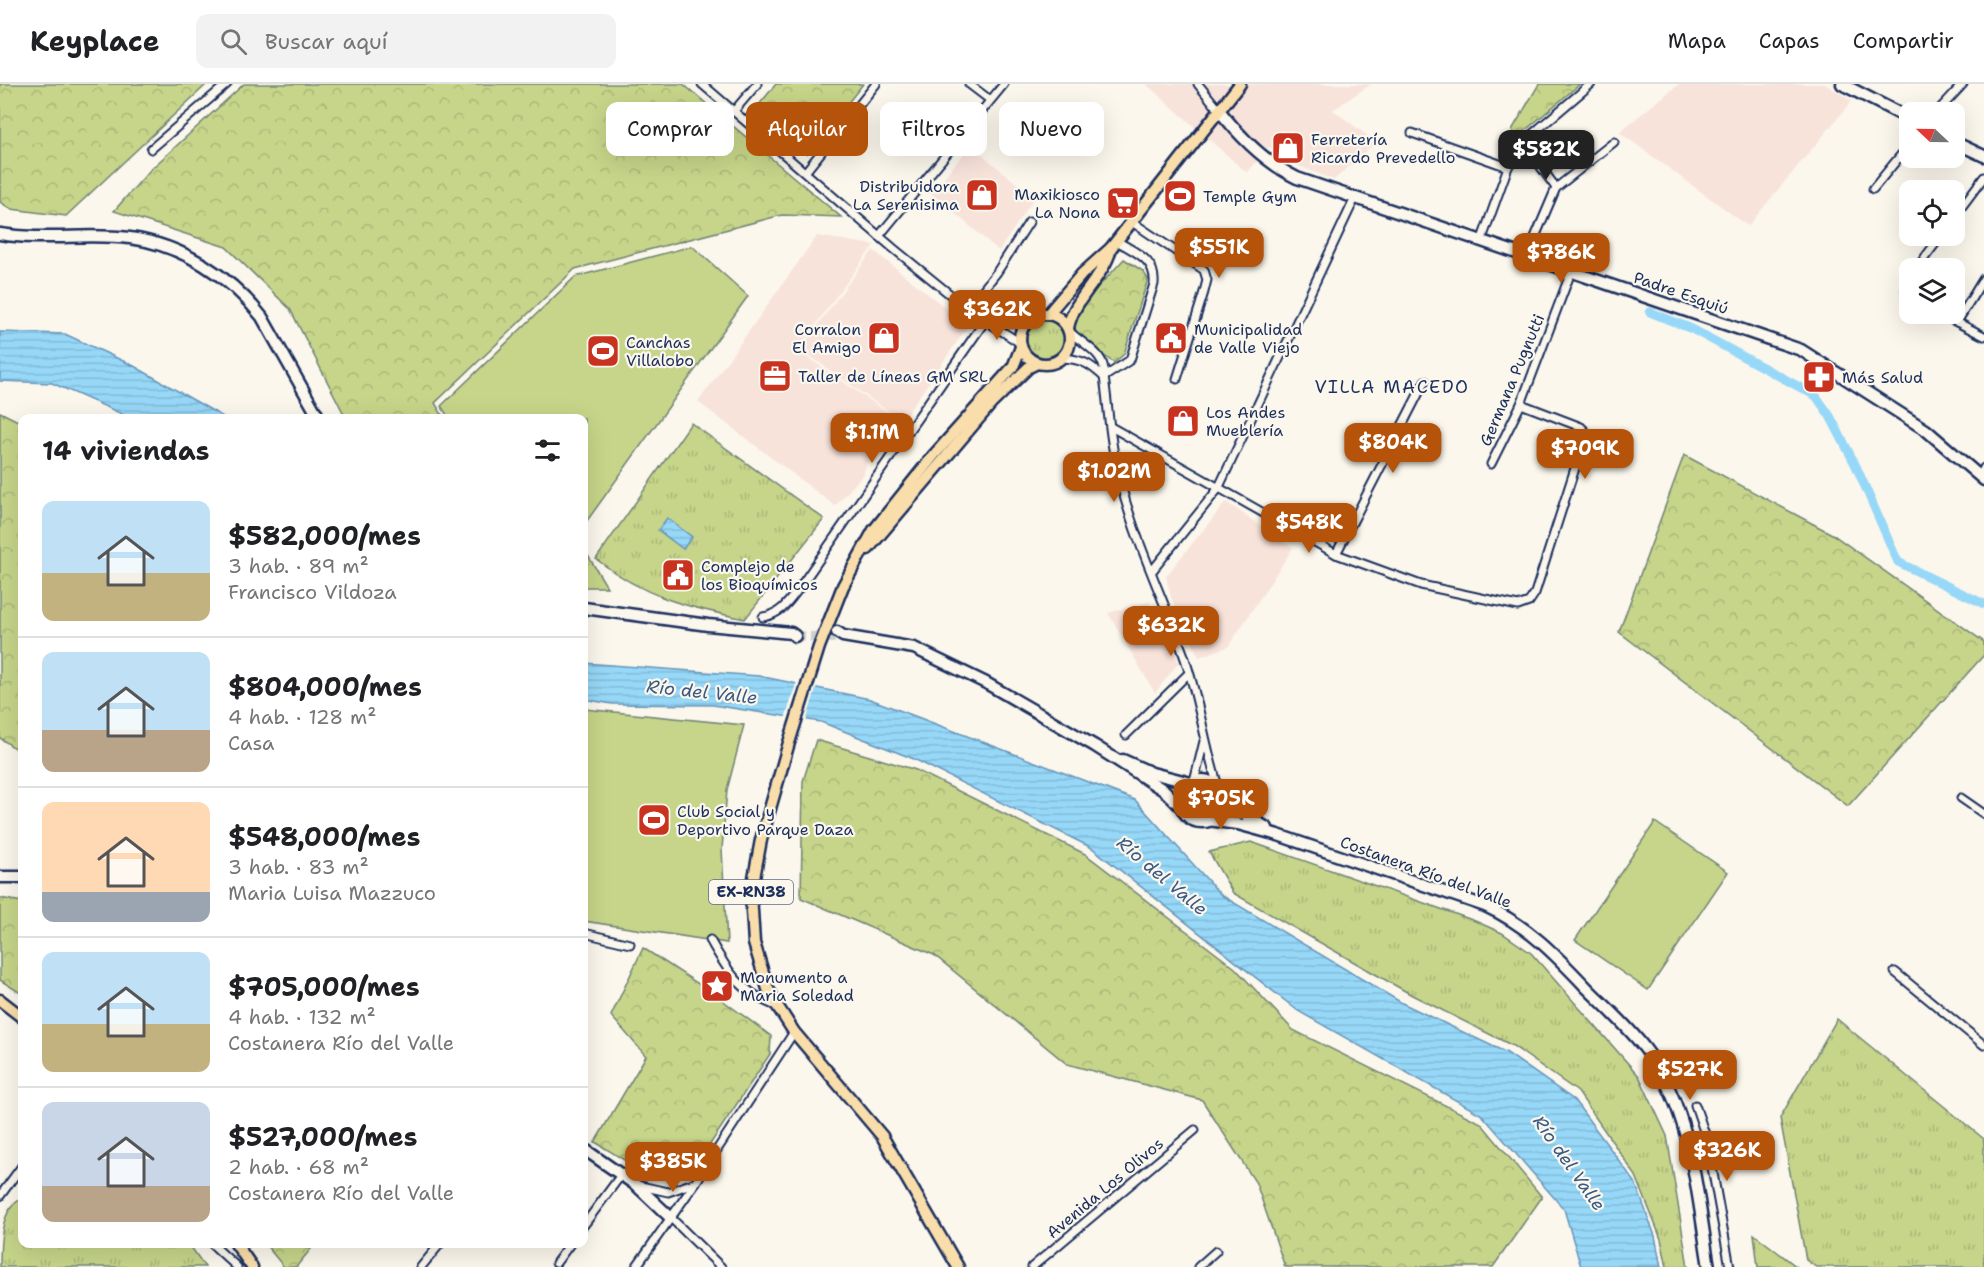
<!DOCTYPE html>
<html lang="es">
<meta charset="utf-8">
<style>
body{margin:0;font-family:"Shantell Sans",sans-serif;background:#f2f2f2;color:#202124;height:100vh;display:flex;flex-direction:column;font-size:22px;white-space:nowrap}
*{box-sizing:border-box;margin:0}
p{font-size:20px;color:#757577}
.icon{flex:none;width:33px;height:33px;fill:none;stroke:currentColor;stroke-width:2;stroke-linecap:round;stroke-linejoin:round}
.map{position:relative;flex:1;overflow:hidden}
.drawer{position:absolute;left:18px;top:330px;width:570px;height:834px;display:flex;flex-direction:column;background:#fff;border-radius:12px;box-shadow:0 6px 24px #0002}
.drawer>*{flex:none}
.banner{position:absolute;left:606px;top:18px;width:570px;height:54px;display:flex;gap:12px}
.needle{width:39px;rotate:292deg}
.fabs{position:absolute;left:1899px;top:18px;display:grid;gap:12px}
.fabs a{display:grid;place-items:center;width:66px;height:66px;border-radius:12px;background:#fff;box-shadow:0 6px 24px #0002;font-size:30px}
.price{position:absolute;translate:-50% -51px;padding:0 14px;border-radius:12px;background:#b45309;color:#fff;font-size:20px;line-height:39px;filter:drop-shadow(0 2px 3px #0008)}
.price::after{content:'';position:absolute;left:50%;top:36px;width:18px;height:14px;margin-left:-9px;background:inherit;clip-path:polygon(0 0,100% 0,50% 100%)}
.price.active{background:#222;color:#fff}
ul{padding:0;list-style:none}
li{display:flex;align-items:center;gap:18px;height:150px;padding:0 24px}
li+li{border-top:2px solid #e0e0e0}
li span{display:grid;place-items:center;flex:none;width:168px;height:120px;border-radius:12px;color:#555}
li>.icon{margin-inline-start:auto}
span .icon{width:72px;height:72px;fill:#fffc;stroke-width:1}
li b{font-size:26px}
h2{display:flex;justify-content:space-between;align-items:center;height:72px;padding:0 24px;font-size:26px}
.pill{padding:0 21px;border-radius:12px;background:#fff;box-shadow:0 6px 24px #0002;font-size:21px;line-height:54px}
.pill.active{background:#b45309;color:#fff}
header{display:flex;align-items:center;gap:36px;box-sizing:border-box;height:84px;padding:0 30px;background:#fff;border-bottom:2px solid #e0e0e0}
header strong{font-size:28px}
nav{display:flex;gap:33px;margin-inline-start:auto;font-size:21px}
.search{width:420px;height:54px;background:#f2f2f2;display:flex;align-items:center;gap:15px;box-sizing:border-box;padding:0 21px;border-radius:12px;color:#757577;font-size:22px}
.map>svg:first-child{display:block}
.built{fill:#f8e3db}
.grass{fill:url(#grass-tufts);stroke:#708274;stroke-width:1.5}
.forest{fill:url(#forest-crowns);stroke:#708274;stroke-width:1.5}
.pitch{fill:#c6d589;stroke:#708274;stroke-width:1.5}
.water{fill:url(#water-rules);stroke:#6594ba;stroke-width:1.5}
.pier{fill:#fbf7ec}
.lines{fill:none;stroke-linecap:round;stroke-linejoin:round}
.canal{stroke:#97d8f8;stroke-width:9}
.secondary-tunnel{stroke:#cecfd0;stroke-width:10;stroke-dasharray:10 5;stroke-linecap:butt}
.street-casing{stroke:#1b2f5e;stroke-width:11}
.secondary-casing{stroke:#1b2f5e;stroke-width:15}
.primary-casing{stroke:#1b2f5e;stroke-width:15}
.street{stroke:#fbf7ec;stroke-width:7}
.secondary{stroke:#fbf7ec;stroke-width:10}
.primary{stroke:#f9deab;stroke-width:10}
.labels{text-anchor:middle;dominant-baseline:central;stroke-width:4.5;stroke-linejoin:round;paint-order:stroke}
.shield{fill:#fbf7ec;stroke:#5e6b89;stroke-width:1.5}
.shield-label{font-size:15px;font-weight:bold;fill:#1b2f5e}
.poi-label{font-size:16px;fill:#1b2f5e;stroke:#fbf7ec;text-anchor:start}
.street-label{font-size:16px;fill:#1b2f5e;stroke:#fbf7ec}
.neighbourhood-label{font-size:18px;letter-spacing:1.5px;fill:#1b2f5e;stroke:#fbf7ec}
.water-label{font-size:18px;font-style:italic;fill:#3a5984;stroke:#fbf7ec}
</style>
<header>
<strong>Keyplace</strong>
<div class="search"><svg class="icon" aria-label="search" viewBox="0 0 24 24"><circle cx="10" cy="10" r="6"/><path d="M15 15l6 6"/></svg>Buscar aquí</div>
<nav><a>Mapa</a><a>Capas</a><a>Compartir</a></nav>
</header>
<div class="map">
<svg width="1984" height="1183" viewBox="0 0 1984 1183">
<defs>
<pattern id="grass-tufts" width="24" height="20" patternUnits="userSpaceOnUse" patternTransform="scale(1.5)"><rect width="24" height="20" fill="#c6d589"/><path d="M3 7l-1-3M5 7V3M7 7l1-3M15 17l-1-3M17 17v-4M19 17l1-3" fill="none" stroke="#aab779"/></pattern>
<pattern id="forest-crowns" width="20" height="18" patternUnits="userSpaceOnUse" patternTransform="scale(1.5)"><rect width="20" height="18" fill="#c6d589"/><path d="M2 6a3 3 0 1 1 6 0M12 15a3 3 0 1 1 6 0" fill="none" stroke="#aab779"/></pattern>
<pattern id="water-rules" width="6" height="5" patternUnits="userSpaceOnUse" patternTransform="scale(1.5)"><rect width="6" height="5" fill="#97d8f8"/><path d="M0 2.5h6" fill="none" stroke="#82bad7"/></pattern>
</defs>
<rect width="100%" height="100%" fill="#fbf7ec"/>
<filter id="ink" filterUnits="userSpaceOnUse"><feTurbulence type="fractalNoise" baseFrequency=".0167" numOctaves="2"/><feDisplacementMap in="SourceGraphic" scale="12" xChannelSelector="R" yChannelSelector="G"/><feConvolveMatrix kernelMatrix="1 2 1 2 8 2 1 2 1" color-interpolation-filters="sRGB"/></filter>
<g filter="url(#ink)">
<g class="built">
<polygon points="1146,0 1371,0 1333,26 1376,58 1334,96 1289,78 1269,63 1247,89"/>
<polygon points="1679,0 1825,0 1852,17 1748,142 1619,48"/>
<polygon points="971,61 1034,114 999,167 931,109"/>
<polygon points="817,152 874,161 797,266 890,330 871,357 864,390 835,422 698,318"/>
<polygon points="873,166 968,242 902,337 800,265"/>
<polygon points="1226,418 1293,464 1228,563 1199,573 1171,514 1166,492"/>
<polygon points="1149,518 1179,578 1155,609 1108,529"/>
</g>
<g class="grass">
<circle cx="1046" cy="256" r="19"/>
<path d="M691,339L824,435L745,535C686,523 644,513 596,475Z"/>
<circle cx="1203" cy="716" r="17"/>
<polygon points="1251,758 1475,837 1502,849 1531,869 1639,992 1667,1052 1688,1183 1667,1183 1661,1155 1636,1092 1578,1008 1513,962 1412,911 1233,809 1209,768"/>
<polygon points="1837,935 1984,1055 1984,1183 1816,1183 1806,1176 1780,1034"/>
<path d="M22,1115V1160H189L205,1183H0C0,1162 0,1123 22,1115Z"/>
</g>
<g class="forest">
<polygon points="0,0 207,0 66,132 11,125 0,118"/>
<polygon points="244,0 683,0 841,133 782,131 575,185 435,319 444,334 346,334 290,225 226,163 114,127 150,86"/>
<polygon points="776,0 863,0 807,70 754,27"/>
<polygon points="1539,0 1580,0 1516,54 1512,46"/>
<polygon points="1124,175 1143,187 1148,195 1124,270 1114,279 1081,255 1073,242 1073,233 1093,204 1102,199"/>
<polygon points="0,328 22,339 22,669 0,654"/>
<polygon points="1684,371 1832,450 1984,558 1984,571 1848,722 1619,548"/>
<polygon points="584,465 607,503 584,503"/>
<polygon points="816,656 916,686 1085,770 1235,884 1293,946 1481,1039 1542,1113 1493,1183 1285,1183 1256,1099 1202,1016 1067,980 934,871 801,814 803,697"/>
<polygon points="0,814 22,818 22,910 0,896"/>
<path d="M643,864L714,910L771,952L770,970L693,1086C658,1105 626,1076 595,1058L646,972L611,932Z"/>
<polygon points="265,1160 315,1160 296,1183 284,1183"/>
</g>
<g class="pitch">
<polygon points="692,162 748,212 584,441 584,334 449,334 441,322 575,193"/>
<polygon points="584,625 744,641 727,706 722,765 727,859 584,837"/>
<polygon points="1655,738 1728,788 1648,906 1575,856"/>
<polygon points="1754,1150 1797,1183 1758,1183"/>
</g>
<g class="water">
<polygon points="0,248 65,250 134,282 225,334 131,334 52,299 0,297"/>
<polygon points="667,434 692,453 683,465 658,446"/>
<polygon points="584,579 759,592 870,615 1135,716 1221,811 1402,919 1507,969 1574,1016 1635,1098 1655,1152 1661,1183 1581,1183 1564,1125 1482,1031 1298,927 1092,764 914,675 821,638 713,621 612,620 584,615"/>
</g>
<polygon class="pier" points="797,597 817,601 806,638 785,635"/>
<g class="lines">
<polyline class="canal" points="1650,228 1692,245 1816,312 1830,332 1856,382 1898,478 1984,520"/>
<polyline class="secondary-tunnel" points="795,552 837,554"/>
<g class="street-casing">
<g id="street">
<polyline points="702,0 893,164 968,225 1020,259"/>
<polyline points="969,0 990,16"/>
<polyline points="1198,0 1219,26"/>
<polyline points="734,27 757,0"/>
<polyline points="1937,28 1963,0"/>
<polyline points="1412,49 1508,83"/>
<polyline points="1523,58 1556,104"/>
<polyline points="151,65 227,0"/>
<polyline points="806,87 876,0"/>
<polyline points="1873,105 1910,60"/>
<polyline points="1954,133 1984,93"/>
<polyline points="1132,138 1204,186 1207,196 1204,208 1177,295"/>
<polyline points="879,152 1004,0"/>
<polyline points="1482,155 1508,83 1523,58 1591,0"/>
<polyline points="1527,172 1556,104 1614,58"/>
<polyline points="1917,184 1941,152"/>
<polyline points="1910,195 1906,207 1910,212"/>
<polyline points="968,225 997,188 1029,138"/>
<polyline points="1941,230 1984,252"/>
<polyline points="988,237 1026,239"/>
<polyline points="1957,238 1984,194"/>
<path d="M1070,248C1085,262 1107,270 1104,293C1108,320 1109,348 1115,375C1128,442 1160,506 1183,569C1199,613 1204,659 1218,702"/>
<path d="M1062,274C1082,275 1090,280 1104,293"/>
<path d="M1104,293L1130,276L1154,200C1156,175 1136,169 1117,157"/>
<polyline points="1111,343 1336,470 1421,501 1518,522 1529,518 1535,509 1585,353 1585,347 1581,343 1521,320"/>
<polyline points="1491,380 1521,320 1571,188"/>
<polyline points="1980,392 1984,384"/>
<polyline points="1336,470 1425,297"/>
<polyline points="1152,487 1218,405 1355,114"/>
<path d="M763,533C782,530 789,517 800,503L985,237"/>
<polyline points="1126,651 1189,589"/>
<polyline points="1194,698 1204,657"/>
<polyline points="1961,714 1984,730"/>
<polyline points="584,849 630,860"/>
<path d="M710,856C729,890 741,908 778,923"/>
<polyline points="1895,888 1984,961"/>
<polyline points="1695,1021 1707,1056 1730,1183"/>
<polyline points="641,1102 668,1108 696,1098"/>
<polyline points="0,1112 22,1082"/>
<polyline points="671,1134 721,1183"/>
<polyline points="584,1141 621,1091"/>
<polyline points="212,1160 237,1183"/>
<polyline points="556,1179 570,1160"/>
<polyline points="421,1183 440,1160"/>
<polyline points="636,1183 696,1098 794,948"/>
<polyline points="1032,1183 1195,1046"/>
<polyline points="1198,1183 1216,1167"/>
</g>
</g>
<g class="secondary-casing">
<g id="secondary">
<polyline points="1842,0 1910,35"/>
<path d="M1219,26C1240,53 1266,79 1297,94L1801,266L1926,346L1984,396"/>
<polyline points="1954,58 1984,72"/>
<path d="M0,150C43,157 87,149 130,154C182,161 230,192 262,233L319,334"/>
<polyline points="584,524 708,541 791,549 795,552"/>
<polyline points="837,548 843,552 914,564 986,599 1095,662 1165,707 1183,725"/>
<polyline points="1123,676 1152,689 1191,699"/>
<circle cx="1202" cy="717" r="21"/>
<polyline points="1221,708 1240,728 1267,744"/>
<path d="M1208,736L1238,740L1278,751L1485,822C1527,841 1555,870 1587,904C1608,925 1632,946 1649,970C1693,1031 1697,1111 1709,1183"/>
<polyline points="0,793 22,793"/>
<polyline points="584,1065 636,1101 671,1134"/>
</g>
</g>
<g class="primary-casing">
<g id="primary">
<circle cx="1045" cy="255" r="25"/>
<polyline points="1048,230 1082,190 1111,164 1240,0"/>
<path d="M1068,244C1074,213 1104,194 1111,164"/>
<polyline points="868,465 991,320 1029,283 1037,279"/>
<polyline points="0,916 22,933"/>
<polyline points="236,1160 252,1183"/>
<polyline points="958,1183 882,1052 794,948 778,923 768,905 754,859 751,810 761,756 788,662 819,563 843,502 874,446 934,371 1013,283 1021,263"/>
</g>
</g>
<use href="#street" class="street"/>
<use href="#secondary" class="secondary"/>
<use href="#primary" class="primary"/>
</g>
</g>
<defs>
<g id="shop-square" transform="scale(1.725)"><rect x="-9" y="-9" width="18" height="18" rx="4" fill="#c8321e" stroke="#fbf7ec"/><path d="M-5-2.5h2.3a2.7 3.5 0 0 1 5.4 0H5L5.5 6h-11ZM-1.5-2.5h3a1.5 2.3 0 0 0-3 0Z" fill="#fff"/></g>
<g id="stadium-square" transform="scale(1.725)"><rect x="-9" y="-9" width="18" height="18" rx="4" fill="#c8321e" stroke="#fbf7ec"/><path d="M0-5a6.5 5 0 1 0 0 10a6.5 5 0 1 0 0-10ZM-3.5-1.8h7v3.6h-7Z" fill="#fff"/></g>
<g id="supermarket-square" transform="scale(1.725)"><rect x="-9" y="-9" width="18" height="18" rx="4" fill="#c8321e" stroke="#fbf7ec"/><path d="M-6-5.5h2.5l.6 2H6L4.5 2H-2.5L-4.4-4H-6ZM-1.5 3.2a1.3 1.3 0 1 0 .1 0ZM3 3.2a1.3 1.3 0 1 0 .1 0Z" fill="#fff"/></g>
<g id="civic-square" transform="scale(1.725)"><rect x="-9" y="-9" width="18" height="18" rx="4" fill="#c8321e" stroke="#fbf7ec"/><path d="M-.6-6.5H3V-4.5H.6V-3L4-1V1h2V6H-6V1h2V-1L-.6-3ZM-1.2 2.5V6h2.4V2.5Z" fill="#fff"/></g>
<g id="office-square" transform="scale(1.725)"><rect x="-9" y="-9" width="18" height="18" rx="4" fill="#c8321e" stroke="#fbf7ec"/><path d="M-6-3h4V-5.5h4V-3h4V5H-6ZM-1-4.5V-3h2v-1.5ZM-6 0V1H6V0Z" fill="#fff"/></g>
<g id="pharmacy-square" transform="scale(1.725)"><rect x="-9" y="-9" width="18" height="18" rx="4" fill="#c8321e" stroke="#fbf7ec"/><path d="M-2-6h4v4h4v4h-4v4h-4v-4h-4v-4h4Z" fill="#fff"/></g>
<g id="sight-square" transform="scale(1.725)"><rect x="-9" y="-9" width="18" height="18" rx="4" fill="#c8321e" stroke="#fbf7ec"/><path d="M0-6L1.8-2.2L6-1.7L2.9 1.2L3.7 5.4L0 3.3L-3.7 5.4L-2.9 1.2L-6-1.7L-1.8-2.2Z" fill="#fff"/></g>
</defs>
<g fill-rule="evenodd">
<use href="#shop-square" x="1288" y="64"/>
<use href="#shop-square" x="982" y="111"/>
<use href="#stadium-square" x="1180" y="112"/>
<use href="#supermarket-square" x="1123" y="119"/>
<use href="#shop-square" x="884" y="254"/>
<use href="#civic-square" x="1171" y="254"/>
<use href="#stadium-square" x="603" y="267"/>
<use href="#office-square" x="775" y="292"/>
<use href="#pharmacy-square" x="1819" y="293"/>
<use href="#shop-square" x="1183" y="337"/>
<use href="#civic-square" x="678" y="491"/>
<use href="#stadium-square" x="654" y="736"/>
<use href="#sight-square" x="717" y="902"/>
</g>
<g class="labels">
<rect class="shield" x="709" y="796" width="84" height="24" rx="4.5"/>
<g class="shield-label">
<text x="751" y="808">EX-RN38</text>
</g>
<g class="poi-label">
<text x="1311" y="55">Ferretería<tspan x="1311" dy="18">Ricardo Prevedello</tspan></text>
<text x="959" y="102" text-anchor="end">Distribuidora<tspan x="959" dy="18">La Serenisima</tspan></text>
<text x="1100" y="110" text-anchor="end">Maxikiosco<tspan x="1100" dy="18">La Nona</tspan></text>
<text x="1203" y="112">Temple Gym</text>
<text x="861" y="245" text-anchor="end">Corralon<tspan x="861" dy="18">El Amigo</tspan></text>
<text x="1194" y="245">Municipalidad<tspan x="1194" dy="18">de Valle Viejo</tspan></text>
<text x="626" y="258">Canchas<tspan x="626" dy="18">Villalobo</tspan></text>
<text x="798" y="292">Taller de Líneas GM SRL</text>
<text x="1842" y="293">Más Salud</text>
<text x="1206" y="328">Los Andes<tspan x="1206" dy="18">Mueblería</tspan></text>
<text x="701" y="482">Complejo de<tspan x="701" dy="18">los Bioquímicos</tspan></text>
<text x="677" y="727">Club Social y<tspan x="677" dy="18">Deportivo Parque Daza</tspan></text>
<text x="740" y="893">Monumento a<tspan x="740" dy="18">Maria Soledad</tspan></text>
</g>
<g class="street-label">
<text transform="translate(1681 209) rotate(19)">Padre Esquiú</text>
<text transform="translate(1512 296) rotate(-67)">Germana Pugnutti</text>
<text transform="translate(1426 788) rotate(20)">Costanera Río del Valle</text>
<text transform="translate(1105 1104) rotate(-40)">Avenida Los Olivos</text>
</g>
<g class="neighbourhood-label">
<text x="1392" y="303">VILLA MACEDO</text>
</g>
<g class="water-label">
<text transform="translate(702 608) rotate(6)">Río del Valle</text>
<text transform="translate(1162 792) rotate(40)">Río del Valle</text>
<text transform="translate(1569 1079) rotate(55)">Río del Valle</text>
</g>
</g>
</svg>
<div class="fabs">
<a><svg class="needle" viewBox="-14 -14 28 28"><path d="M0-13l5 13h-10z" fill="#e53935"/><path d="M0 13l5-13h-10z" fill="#757577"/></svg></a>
<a><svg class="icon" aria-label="locate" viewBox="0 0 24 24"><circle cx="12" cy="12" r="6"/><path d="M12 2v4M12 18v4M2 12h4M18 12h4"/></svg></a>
<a><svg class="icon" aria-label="layers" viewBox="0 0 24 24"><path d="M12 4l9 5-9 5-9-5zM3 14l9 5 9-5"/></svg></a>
</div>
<b class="price active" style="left:1546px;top:97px">$582K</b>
<b class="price" style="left:1219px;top:195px">$551K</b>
<b class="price" style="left:1561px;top:200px">$786K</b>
<b class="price" style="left:997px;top:257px">$362K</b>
<b class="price" style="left:872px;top:380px">$1.1M</b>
<b class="price" style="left:1393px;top:390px">$804K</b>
<b class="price" style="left:1585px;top:396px">$709K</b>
<b class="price" style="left:1114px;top:419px">$1.02M</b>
<b class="price" style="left:1309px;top:470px">$548K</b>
<b class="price" style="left:1171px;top:573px">$632K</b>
<b class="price" style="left:1221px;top:746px">$705K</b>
<b class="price" style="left:1690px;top:1017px">$527K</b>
<b class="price" style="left:1727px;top:1098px">$326K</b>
<b class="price" style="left:673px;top:1109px">$385K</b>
<div class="banner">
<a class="pill">Comprar</a>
<a class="pill active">Alquilar</a>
<a class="pill">Filtros</a>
<a class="pill">Nuevo</a>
</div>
<section class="drawer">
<h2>14 viviendas<svg class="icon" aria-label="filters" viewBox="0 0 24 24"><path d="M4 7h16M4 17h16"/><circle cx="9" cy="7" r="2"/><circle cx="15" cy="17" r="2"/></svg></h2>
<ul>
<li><span style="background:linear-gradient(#bfe0f5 60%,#c2b280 0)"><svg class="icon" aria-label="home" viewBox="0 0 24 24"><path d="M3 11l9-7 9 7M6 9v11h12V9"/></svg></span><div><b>$582,000/mes</b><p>3 hab. · 89 m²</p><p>Francisco Vildoza</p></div></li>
<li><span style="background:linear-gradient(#bfe0f5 65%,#b9a48a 0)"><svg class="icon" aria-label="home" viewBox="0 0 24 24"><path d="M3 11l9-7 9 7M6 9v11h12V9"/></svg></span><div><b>$804,000/mes</b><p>4 hab. · 128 m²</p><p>Casa</p></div></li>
<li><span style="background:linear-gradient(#ffd9b3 75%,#9aa5b1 0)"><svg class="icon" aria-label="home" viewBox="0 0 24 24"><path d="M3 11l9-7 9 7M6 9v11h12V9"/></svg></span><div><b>$548,000/mes</b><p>3 hab. · 83 m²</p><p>Maria Luisa Mazzuco</p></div></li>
<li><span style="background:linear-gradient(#bfe0f5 60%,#c2b280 0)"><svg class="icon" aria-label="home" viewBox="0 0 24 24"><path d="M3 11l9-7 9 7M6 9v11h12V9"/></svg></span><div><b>$705,000/mes</b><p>4 hab. · 132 m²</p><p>Costanera Río del Valle</p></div></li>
<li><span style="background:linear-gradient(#c9d6e8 70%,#b9a48a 0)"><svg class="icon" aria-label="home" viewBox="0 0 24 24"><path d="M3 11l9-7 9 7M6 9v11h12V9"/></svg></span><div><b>$527,000/mes</b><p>2 hab. · 68 m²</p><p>Costanera Río del Valle</p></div></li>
</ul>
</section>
</div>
